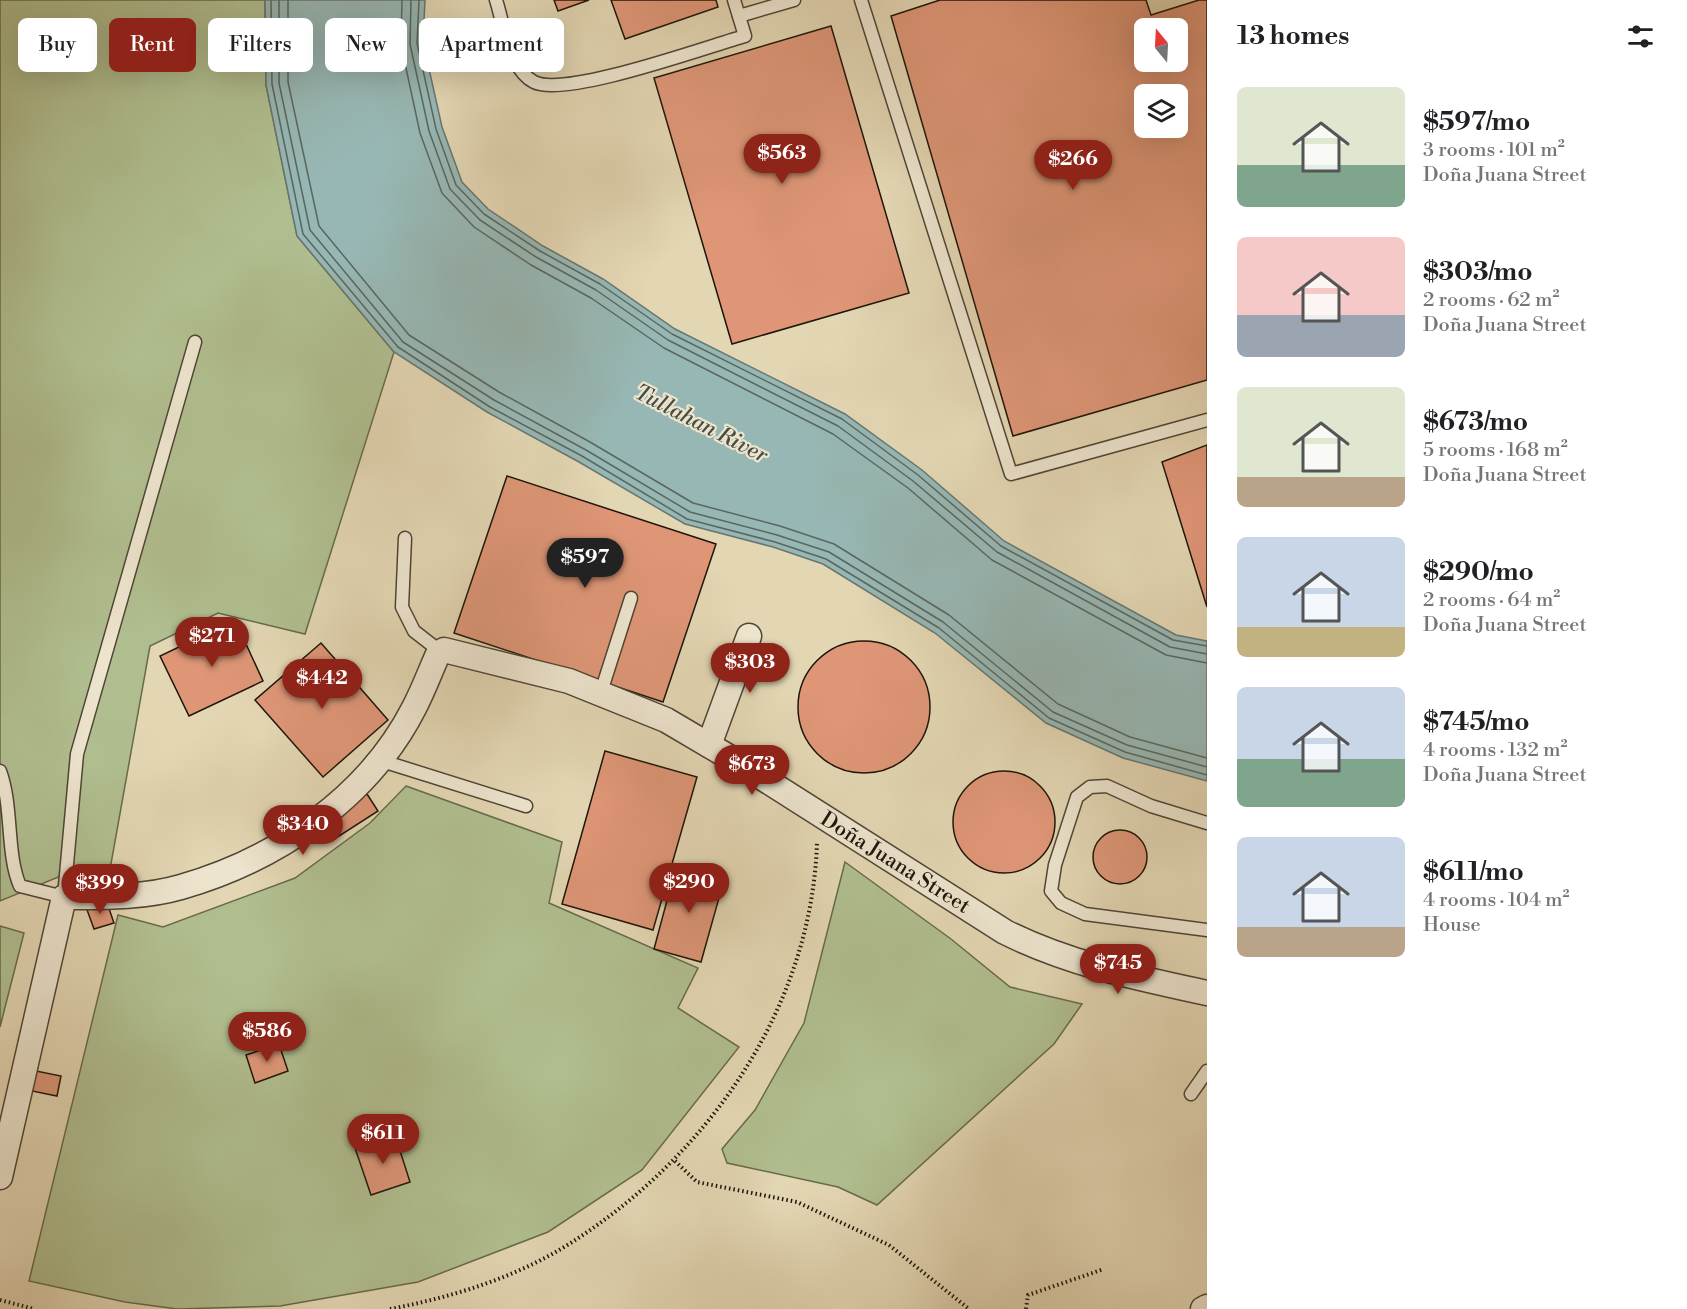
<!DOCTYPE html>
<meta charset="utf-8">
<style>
body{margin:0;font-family:"Libre Bodoni",serif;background:#f6f6f6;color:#202124;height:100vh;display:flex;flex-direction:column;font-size:22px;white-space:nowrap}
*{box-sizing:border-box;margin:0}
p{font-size:20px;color:#757577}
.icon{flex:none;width:33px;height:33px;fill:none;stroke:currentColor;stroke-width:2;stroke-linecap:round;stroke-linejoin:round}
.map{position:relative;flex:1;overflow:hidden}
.details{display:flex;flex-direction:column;background:#fff;width:480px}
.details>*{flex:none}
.guide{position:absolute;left:18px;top:18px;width:570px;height:54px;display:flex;gap:12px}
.needle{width:39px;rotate:342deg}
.buttons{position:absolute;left:1134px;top:18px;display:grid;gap:12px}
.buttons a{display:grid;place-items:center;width:54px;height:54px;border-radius:9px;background:#fff;box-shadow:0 6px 24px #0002;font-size:30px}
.price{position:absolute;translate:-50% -51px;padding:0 14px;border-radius:21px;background:#8f2418;color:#fff;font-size:20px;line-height:39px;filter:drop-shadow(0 2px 3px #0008)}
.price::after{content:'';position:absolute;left:50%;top:36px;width:18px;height:14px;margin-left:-9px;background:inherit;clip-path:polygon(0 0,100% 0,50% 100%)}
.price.on{background:#222;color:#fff}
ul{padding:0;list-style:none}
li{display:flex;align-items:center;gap:18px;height:150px;padding:0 30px}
li span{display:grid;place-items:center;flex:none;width:168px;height:120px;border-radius:9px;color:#555}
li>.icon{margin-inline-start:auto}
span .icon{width:72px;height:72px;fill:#fffc;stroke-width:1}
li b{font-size:26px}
h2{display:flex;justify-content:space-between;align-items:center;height:72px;padding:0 30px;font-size:26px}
.chip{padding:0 21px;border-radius:9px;background:#fff;box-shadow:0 6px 24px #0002;font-size:21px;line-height:54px}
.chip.on{background:#8f2418;color:#fff}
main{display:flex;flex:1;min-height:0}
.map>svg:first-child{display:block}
.green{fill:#b0be8f;stroke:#676a4c;stroke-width:1.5}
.water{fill:#97b7b4;stroke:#677670;stroke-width:1.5}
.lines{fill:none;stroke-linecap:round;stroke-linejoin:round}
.shore{stroke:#5a665f;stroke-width:1.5}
.building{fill:#de9677;stroke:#1e150a;stroke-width:1.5;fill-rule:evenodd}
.service-casing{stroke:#4f4534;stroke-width:15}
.minor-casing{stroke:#4f4534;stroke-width:27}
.path{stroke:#1e150a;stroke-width:4;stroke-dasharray:1.5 3;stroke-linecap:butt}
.service{stroke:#ede4ce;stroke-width:12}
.minor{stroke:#ede4ce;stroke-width:24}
.labels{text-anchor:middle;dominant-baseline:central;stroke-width:4.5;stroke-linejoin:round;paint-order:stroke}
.street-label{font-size:21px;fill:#1e150a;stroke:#ede4ce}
.water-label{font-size:22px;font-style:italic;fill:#484e46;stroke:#ede4ce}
</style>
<main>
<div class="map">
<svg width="1207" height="1309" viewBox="0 0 1207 1309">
<rect width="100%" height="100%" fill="#e3d6b3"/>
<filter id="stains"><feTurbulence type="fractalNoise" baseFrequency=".00333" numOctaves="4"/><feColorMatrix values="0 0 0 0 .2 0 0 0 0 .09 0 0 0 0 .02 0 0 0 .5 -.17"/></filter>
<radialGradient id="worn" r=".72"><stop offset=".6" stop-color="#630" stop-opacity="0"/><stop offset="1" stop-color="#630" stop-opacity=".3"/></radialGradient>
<g class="green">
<polygon points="0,0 265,0 266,85 297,236 394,352 305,634 218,613 150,646 109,875 68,873 0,901"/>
<polygon points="406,786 562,842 549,903 698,968 678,1008 739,1047 642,1170 548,1232 418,1282 280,1306 177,1309 125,1302 29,1281 118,915 163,927 295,878 370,823"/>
<polygon points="845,862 951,939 1010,987 1082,1004 1054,1044 877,1205 838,1187 727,1163 722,1149 755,1110 804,1023"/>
<polygon points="0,926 24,933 0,1027"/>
</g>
<polygon class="water" points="265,0 425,0 423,42 442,127 462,182 488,209 543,246 603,279 675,329 845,414 922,470 1004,541 1176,635 1207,641 1207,781 1123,758 1046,723 935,633 823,564 773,547 685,524 579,462 487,412 394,352 297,236 266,85"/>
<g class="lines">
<g class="shore">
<polyline points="271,0 272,84 303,234 398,347 490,407 582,456 687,519 775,542 826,559 939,628 1049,718 1125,752 1207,775"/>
<polyline points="279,0 279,83 310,230 403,342 494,400 586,450 690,512 777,535 829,552 943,622 1053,712 1127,745 1207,767"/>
<polyline points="288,0 288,82 319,226 409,335 499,392 590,442 693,503 780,526 834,544 949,615 1058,704 1130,737 1207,758"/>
<polyline points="402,0 401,45 420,133 442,193 474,227 531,265 591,298 664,348 833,434 908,488 992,560 1166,655 1207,663"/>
<polyline points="411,0 410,44 429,131 450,189 480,220 536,257 596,290 668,340 838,426 913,481 997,552 1170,647 1207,654"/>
<polyline points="419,0 417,43 436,129 456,185 484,214 540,251 600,284 672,334 842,419 918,475 1001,546 1173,640 1207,646"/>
</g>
</g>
<g class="building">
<polygon points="554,0 589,0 558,11"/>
<polygon points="611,0 716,0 718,7 625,39"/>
<path d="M940,0H1146L1151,15L1199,0H1207V380L1013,436L891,16ZM1144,28H1178V62H1144ZM1144,94H1178V128H1144Z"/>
<polygon points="831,26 909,293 732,344 654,78"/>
<polygon points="1207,445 1207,607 1162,462"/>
<polygon points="507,476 716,544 663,702 454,633"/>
<polygon points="235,620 263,681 189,716 160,656"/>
<circle cx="864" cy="707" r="66"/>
<polygon points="321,643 388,720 323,777 255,700"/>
<polygon points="605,751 697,777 653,930 562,904"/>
<circle cx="1004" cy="822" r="51"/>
<polygon points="367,794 378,811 333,840 322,824"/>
<circle cx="1120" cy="857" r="27"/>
<polygon points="676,867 724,880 701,962 654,949"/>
<polygon points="106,900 114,923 94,929 86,907"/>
<polygon points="279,1044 288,1071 255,1083 246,1055"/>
<polygon points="36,1071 61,1076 57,1096 32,1091"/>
<polygon points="395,1135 410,1182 371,1195 355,1148"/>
</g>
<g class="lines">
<g class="service-casing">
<g id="service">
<path d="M496,0C504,25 509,69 534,82C565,98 706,47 745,36L734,0"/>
<polyline points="861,0 1011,474 1207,420"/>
<polyline points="739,16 794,0"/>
<polyline points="405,538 402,607 414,631 441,652"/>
<polyline points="601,692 631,598"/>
<polyline points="379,760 526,806"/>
<path d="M0,771C13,806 6,854 20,886L64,897L77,754L195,342"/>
<polyline points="1207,823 1151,806 1107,786 1090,787 1077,797 1055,865 1051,891 1061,903 1085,914 1207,930"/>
<polyline points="1191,1094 1207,1071"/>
</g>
</g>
<g class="minor-casing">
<g id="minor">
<polyline points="709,745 749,636"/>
<path d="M0,1177L64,897C103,897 143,898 181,887C276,860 368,798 414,708C423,691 430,672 438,654L444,650L569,681L666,720L739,763L1005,932C1069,964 1138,978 1207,993"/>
<polyline points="1203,1309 1207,1307"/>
</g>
</g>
<g class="path">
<polyline points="675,1161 697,1182 797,1202 889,1245 969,1309"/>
<polyline points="0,1300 34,1309"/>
<path d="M390,1309C452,1297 515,1278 569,1244C706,1158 812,1009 817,842"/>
<polyline points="1026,1309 1028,1295 1104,1269"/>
</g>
<use href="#service" class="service"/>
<use href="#minor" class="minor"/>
</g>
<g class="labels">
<g class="street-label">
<text transform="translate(895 863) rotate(32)">Doña Juana Street</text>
</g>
<g class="water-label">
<text transform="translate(701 424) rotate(27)">Tullahan River</text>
</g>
</g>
<rect width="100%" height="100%" filter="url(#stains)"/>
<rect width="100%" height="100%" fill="url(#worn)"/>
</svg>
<div class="buttons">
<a><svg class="needle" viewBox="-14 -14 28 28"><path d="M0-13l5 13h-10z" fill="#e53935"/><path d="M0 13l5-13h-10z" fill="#757577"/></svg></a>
<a><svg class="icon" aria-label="layers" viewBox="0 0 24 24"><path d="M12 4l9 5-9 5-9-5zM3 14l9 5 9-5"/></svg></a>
</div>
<b class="price" style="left:782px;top:185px">$563</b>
<b class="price" style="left:1073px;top:191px">$266</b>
<b class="price on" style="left:585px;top:589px">$597</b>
<b class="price" style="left:212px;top:668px">$271</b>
<b class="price" style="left:750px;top:694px">$303</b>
<b class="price" style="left:322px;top:710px">$442</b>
<b class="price" style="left:752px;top:796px">$673</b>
<b class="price" style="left:303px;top:856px">$340</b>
<b class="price" style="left:689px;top:914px">$290</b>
<b class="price" style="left:100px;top:915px">$399</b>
<b class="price" style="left:1118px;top:995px">$745</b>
<b class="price" style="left:267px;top:1063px">$586</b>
<b class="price" style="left:383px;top:1165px">$611</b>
<div class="guide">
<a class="chip">Buy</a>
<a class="chip on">Rent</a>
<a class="chip">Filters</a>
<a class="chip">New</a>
<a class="chip">Apartment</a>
</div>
</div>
<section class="details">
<h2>13 homes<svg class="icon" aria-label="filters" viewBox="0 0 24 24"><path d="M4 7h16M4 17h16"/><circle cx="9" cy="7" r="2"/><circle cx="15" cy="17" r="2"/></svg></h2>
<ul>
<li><span style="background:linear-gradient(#dfe7d0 65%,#7fa58c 0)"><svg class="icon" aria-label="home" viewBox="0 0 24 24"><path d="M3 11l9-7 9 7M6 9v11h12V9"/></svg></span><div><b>$597/mo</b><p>3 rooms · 101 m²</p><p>Doña Juana Street</p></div></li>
<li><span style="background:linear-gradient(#f6c9c9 65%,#9aa5b1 0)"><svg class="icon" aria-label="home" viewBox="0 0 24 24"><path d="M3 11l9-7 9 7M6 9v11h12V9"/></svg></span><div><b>$303/mo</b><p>2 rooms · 62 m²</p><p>Doña Juana Street</p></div></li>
<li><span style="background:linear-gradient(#dfe7d0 75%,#b9a48a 0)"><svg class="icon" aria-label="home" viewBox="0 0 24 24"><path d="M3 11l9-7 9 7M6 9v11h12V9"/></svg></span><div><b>$673/mo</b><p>5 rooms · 168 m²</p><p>Doña Juana Street</p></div></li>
<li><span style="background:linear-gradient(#c9d6e8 75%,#c2b280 0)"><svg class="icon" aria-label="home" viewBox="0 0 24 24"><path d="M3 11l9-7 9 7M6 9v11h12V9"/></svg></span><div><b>$290/mo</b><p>2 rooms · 64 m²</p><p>Doña Juana Street</p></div></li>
<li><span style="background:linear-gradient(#c9d6e8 60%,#7fa58c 0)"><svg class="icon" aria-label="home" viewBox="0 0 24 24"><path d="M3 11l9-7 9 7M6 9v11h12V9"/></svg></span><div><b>$745/mo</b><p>4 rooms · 132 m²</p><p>Doña Juana Street</p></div></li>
<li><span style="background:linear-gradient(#c9d6e8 75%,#b9a48a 0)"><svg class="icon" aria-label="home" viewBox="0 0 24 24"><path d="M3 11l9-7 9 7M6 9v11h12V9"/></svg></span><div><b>$611/mo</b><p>4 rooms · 104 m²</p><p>House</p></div></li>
</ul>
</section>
</main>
